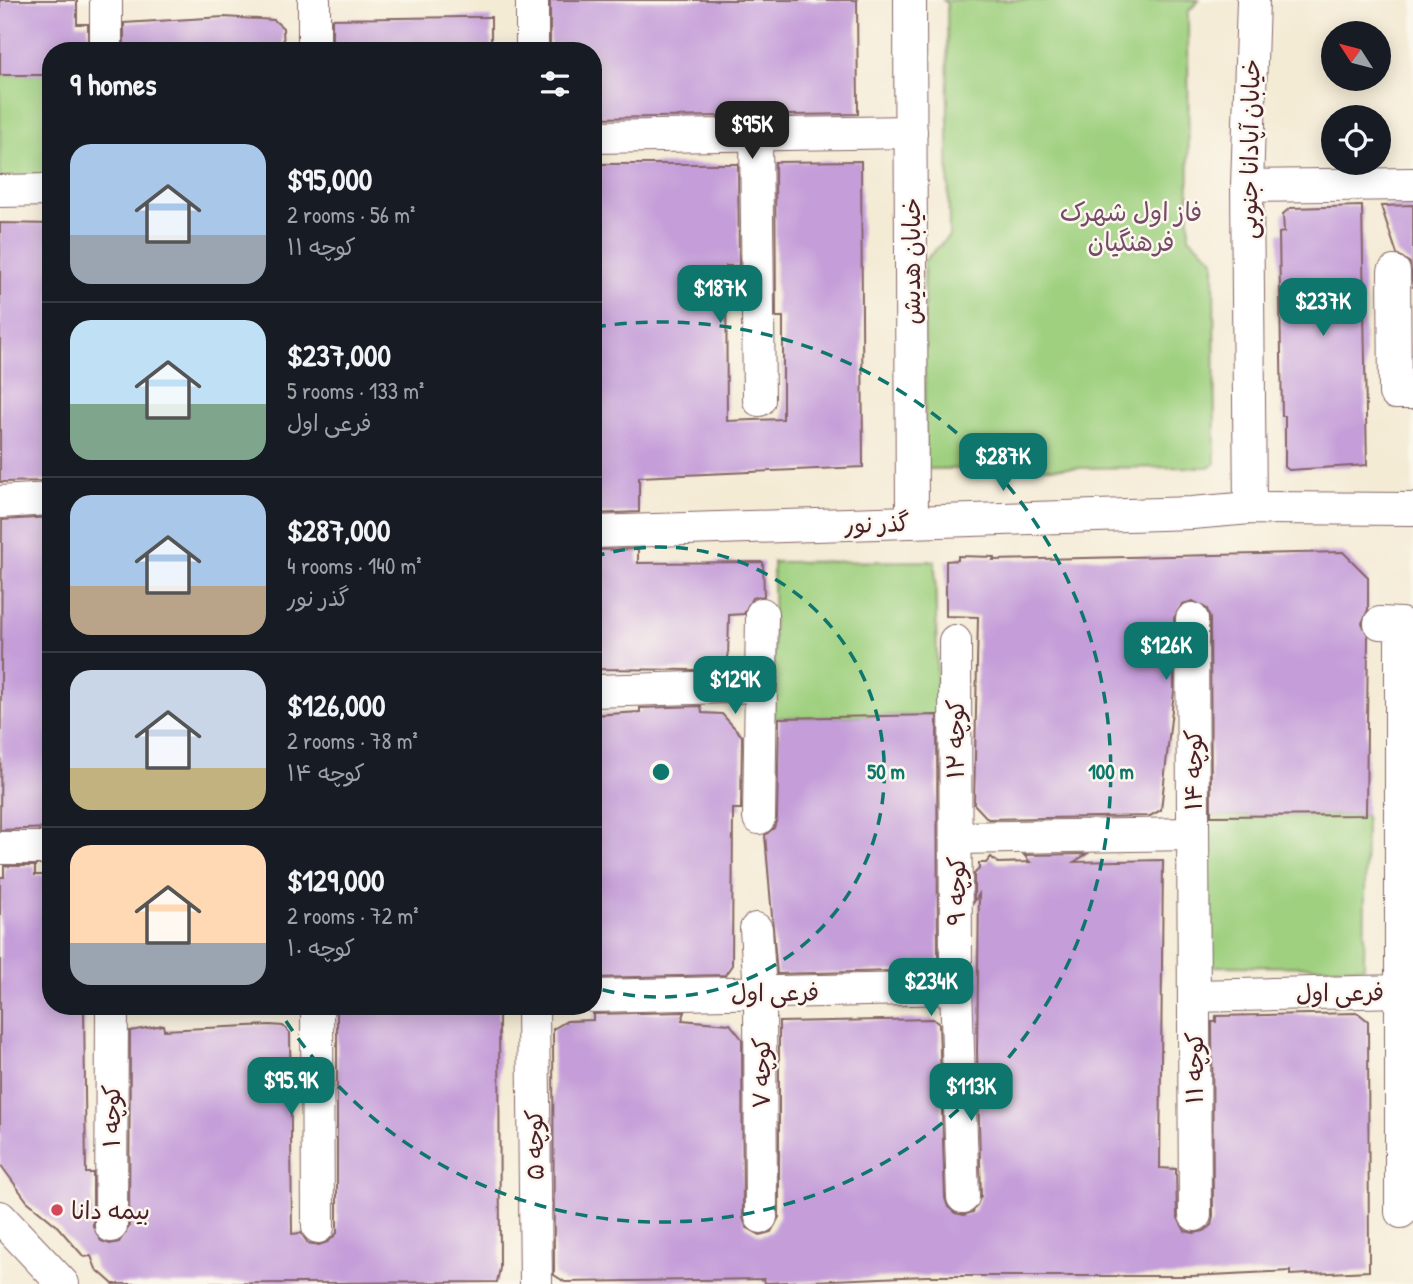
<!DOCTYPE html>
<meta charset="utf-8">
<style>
body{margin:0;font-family:"Patrick Hand","Playpen Sans Arabic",sans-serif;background:#242831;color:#f1f3f6;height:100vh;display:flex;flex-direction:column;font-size:26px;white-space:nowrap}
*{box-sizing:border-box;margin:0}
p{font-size:23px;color:#9ea1a6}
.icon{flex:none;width:38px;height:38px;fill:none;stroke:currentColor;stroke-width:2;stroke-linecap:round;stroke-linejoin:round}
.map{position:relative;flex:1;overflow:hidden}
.details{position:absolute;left:42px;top:42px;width:560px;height:973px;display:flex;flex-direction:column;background:#171b24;border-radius:28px;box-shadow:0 4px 18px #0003}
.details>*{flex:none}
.needle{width:46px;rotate:306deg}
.fabs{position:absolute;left:1321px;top:21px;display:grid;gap:14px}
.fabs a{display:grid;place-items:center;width:70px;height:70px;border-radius:50%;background:#171b24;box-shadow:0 4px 18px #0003;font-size:35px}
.price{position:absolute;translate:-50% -60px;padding:0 16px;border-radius:14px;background:#0f766e;color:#fff;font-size:23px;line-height:46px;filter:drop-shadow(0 2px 4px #0008)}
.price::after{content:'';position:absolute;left:50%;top:42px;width:21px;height:16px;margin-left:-10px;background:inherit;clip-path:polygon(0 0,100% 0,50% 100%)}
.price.current{background:#222;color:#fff}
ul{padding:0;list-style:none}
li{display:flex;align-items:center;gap:21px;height:175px;padding:0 28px}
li+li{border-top:2px solid #363941}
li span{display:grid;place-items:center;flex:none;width:196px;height:140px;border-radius:21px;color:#555}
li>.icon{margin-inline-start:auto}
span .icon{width:84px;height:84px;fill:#fffc;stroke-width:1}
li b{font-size:30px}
h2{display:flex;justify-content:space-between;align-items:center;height:84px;padding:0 28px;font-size:30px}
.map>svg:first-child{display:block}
.green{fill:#9fd07f;stroke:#747855;stroke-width:2}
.building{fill:#c59ed9}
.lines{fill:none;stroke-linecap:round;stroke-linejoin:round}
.street-casing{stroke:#866666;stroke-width:34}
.street{stroke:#fff;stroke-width:32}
.ring{fill:none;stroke:#0f766e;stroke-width:3.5;stroke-dasharray:12 9}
.poi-dot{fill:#d1495b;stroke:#fbf7ec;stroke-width:2.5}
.labels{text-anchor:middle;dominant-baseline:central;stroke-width:5;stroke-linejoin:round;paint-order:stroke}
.street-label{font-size:24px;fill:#4a1f2b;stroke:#fbf7ec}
.poi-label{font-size:24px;fill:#4a1f2b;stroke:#fbf7ec;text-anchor:start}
.neighbourhood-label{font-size:26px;fill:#754b68;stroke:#fbf7ec}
.centre{fill:#0f766e;stroke:#fbf7ec;stroke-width:3.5}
.ring-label{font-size:21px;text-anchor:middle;font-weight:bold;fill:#0f766e;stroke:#fbf7ec;stroke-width:5;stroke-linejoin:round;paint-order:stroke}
</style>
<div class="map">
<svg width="1413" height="1284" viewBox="0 0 1413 1284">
<rect width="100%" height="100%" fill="#fbf7ec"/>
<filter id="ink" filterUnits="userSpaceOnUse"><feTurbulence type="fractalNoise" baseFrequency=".0143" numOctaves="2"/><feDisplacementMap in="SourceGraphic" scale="14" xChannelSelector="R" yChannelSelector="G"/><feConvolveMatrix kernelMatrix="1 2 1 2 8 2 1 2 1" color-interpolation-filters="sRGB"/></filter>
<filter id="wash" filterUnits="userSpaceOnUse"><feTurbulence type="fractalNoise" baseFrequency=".00686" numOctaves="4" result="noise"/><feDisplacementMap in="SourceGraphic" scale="28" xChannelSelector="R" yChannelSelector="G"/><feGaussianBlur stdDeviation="1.57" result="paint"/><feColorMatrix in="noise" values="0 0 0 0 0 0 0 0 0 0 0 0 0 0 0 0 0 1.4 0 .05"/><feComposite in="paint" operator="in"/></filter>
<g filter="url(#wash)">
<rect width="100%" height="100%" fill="#f4ebd5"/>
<g class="green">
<polygon points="943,0 1199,0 1188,12 1189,237 1214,259 1215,463 1210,467 925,469 924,261 949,236 947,4"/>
<polygon points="51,74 51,177 0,179 0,75"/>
<polygon points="935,561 938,715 774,718 773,562"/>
<polygon points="1366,815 1364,967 1203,966 1206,816"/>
</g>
<g id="blocks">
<g class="building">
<polygon points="0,0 77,0 77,24 88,24 88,51 51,51 51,75 0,75"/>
<polygon points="550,0 857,0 858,114 593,118 593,51 550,51"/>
<polygon points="224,17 274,20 283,28 284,51 124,51 124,23"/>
<polygon points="464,17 491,17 491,51 332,51 332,19"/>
<polygon points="861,161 863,467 639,477 639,512 593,514 593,164 738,164 739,266 726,266 727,421 753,420 783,419 783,317 776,317 775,162"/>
<polygon points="1413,205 1413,288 1410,263 1397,254 1381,206"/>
<polygon points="1362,206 1367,465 1289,470 1285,467 1285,416 1282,416 1279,233 1284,232 1283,214 1290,208"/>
<polygon points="0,223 51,224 51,481 0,482"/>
<polygon points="51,517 51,828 0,830 2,520"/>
<polygon points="638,549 638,563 763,562 764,596 752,598 744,614 729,615 728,660 718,668 697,670 593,669 593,550"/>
<polygon points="1343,552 1368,577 1368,610 1362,623 1368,636 1366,815 1211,816 1210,619 1207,609 1193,601 1182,604 1174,618 1174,691 1161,810 1150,816 988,819 974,804 978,617 946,616 946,561 958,560 958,556 994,557 993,560"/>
<polygon points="701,706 702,713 722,714 742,736 741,809 733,809 732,965 725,975 593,978 593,715 640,712 640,708"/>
<polygon points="937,715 938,963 933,970 777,974 765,835 774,828 777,818 779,718"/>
<polygon points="1087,854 1074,862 1163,860 1160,1168 1176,1169 1177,1216 1185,1231 1194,1233 1204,1231 1211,1225 1213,1216 1212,1022 1216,1022 1216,1016 1358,1013 1368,1021 1369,1271 1290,1275 1290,1271 1192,1276 926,1276 765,1283 764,1279 565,1282 554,1275 553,1029 567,1021 593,1020 593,1014 685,1012 682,1020 730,1024 742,1039 743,1217 746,1227 760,1235 771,1232 779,1217 779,1022 933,1019 939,1024 945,1198 948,1207 955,1213 964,1215 973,1212 981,1196 977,1051 979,894 974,902 974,874 979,869 979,863 986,863 991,857 998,863 1030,862 1024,855"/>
<polygon points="4,866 35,866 35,875 51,875 51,1006 84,1006 86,1173 93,1173 93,1226 101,1241 110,1244 119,1242 129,1227 130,1031 163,1025 164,1030 270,1025 283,1026 290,1033 292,1234 301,1233 308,1243 319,1245 328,1242 337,1233 337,1006 499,1006 500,1268 497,1282 113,1284 96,1269 91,1256 84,1257 56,1225 27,1201 0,1164 0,877 4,877"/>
</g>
</g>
</g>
<g filter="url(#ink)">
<use href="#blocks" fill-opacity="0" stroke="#866666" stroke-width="2"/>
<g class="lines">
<g class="street-casing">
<g id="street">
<polyline points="314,0 314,51"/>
<polyline points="910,0 912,522"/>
<polyline points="106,51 106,0"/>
<polyline points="532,51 532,0"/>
<polyline points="756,134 759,400"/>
<polyline points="593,137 911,132"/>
<polyline points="1247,186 1413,184"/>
<polyline points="0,191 51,190"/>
<polyline points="1394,272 1395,393 1413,393"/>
<polyline points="0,502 51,499"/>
<polyline points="1250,508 1247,186 1253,0"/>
<polyline points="593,532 1192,513 1250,508 1413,509"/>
<polyline points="1192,619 1195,1215"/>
<polyline points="1380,623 1401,624 1401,1212"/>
<polyline points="955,641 956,988 963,1197"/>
<polyline points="593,691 761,686"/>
<polyline points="759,818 762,614"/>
<polyline points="956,838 1193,834"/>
<polyline points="0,848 51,848"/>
<polyline points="756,929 760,992 761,1217"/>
<polyline points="593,996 956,988"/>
<polyline points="1194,996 1401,991"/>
<polyline points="317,1006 318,1227"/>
<polyline points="533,1006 536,1284"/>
<polyline points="0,1217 63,1284"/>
<polyline points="111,1226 112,1006"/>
</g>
</g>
<use href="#street" class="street"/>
</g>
</g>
<g class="ring">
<path d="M593 557A225 225 0 1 1 593 987"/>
<path d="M594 327A450 450 0 1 1 277 1007"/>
</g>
<circle class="poi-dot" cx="57" cy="1210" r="7"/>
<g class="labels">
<g class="street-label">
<text transform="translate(1249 149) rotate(-89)">خیابان آپادانا جنوبی</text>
<text transform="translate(911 261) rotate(-90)">خیابان هدیش</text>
<text transform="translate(877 523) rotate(-2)">گذر نور</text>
<text transform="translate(955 739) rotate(-90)">کوچه ۱۲</text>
<text transform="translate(1193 770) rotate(-90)">کوچه ۱۴</text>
<text transform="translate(956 891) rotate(-90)">کوچه ۹</text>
<text transform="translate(775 992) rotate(-1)">فرعی اول</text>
<text transform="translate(1340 992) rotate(-1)">فرعی اول</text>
<text transform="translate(1194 1068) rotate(-90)">کوچه ۱۱</text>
<text transform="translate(761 1073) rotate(-90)">کوچه ۷</text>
<text transform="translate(111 1116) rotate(-90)">کوچه ۱</text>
<text transform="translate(534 1145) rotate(-91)">کوچه ۵</text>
</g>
<g class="poi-label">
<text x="71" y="1210">بیمه دانا</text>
</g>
<g class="neighbourhood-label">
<text x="1131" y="211">فاز اول شهرک<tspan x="1131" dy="30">فرهنگیان</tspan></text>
</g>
</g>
<circle cx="661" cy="772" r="10" class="centre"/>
<g class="ring-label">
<text x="886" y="779">50 m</text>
<text x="1111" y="779">100 m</text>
</g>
</svg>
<div class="fabs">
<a><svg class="needle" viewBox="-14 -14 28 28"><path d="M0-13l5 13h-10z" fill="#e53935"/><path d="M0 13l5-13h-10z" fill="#9ea1a6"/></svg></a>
<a><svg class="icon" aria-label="locate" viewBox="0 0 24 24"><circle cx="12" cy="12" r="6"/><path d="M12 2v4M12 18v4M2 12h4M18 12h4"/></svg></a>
</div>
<b class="price current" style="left:752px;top:161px">$95K</b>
<b class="price" style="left:720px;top:325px">$187K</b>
<b class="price" style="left:1323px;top:338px">$237K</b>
<b class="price" style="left:1003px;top:493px">$287K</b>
<b class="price" style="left:1166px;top:682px">$126K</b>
<b class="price" style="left:735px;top:716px">$129K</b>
<b class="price" style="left:931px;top:1018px">$234K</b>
<b class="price" style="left:291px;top:1117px">$95.9K</b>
<b class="price" style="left:971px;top:1123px">$113K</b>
<section class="details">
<h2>9 homes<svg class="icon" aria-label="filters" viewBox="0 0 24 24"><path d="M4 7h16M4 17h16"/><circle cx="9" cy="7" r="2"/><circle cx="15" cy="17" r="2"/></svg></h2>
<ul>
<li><span style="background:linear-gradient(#a9c7e8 65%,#9aa5b1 0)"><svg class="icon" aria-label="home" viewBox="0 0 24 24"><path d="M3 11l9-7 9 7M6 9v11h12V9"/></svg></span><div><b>$95,000</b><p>2 rooms · 56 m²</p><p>کوچه ۱۱</p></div></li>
<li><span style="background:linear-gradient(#bfe0f5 60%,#7fa58c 0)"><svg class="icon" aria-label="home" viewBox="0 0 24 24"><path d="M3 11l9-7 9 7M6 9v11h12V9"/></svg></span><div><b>$237,000</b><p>5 rooms · 133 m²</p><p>فرعی اول</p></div></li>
<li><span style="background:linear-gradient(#a9c7e8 65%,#b9a48a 0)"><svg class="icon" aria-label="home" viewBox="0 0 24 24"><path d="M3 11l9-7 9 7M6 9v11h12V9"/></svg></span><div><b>$287,000</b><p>4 rooms · 140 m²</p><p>گذر نور</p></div></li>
<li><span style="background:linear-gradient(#c9d6e8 70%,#c2b280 0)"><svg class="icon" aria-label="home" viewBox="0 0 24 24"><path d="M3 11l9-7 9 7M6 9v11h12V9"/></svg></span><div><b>$126,000</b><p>2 rooms · 78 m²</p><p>کوچه ۱۴</p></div></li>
<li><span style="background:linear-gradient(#ffd9b3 70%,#9aa5b1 0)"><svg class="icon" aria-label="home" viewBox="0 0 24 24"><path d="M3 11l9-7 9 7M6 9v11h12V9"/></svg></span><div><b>$129,000</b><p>2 rooms · 72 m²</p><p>کوچه ۱۰</p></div></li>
</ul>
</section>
</div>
